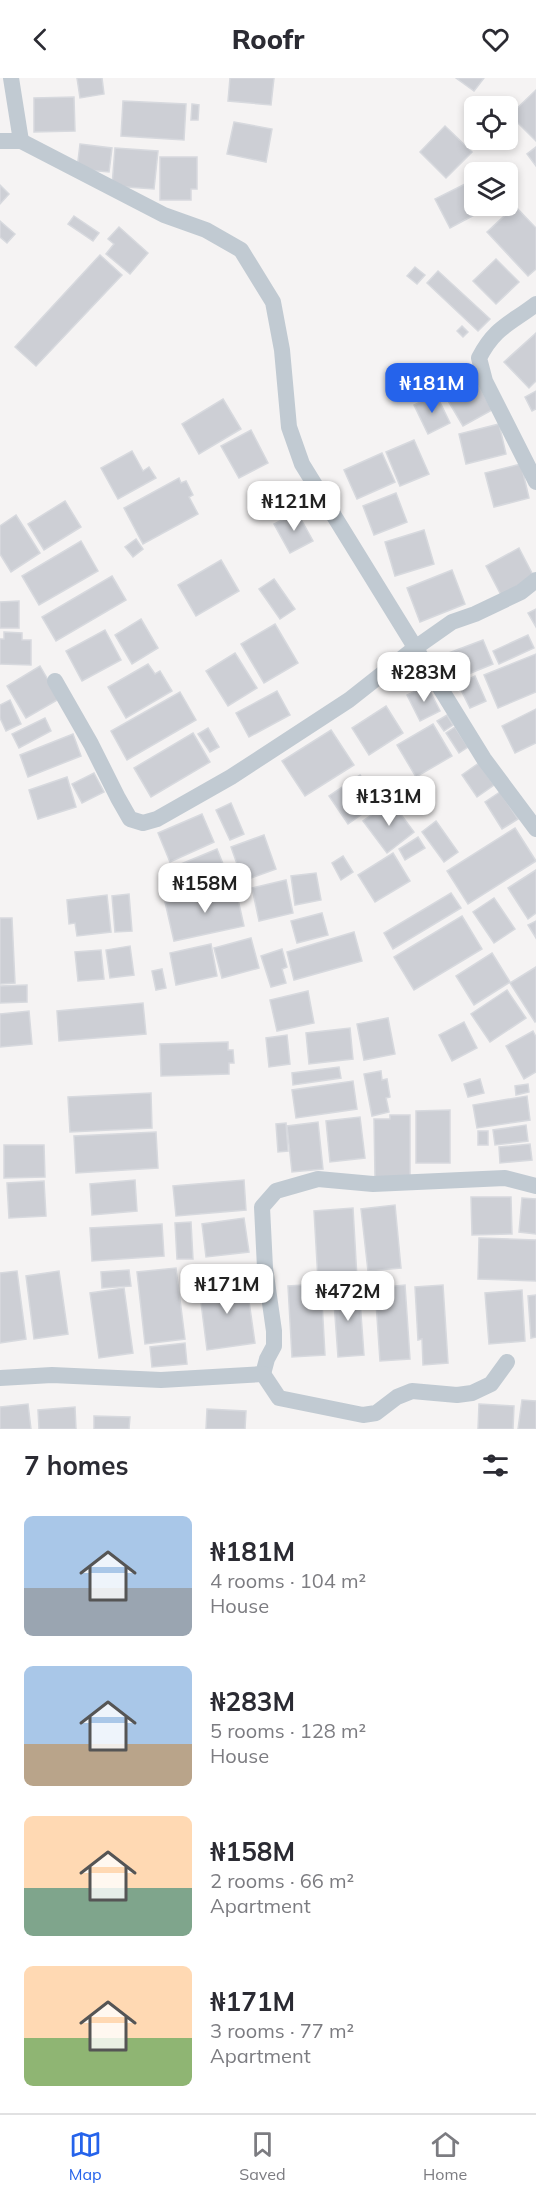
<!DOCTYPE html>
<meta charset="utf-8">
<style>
body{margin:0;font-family:Mulish,sans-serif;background:#f2f2f3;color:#2b2b33;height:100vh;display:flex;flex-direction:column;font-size:22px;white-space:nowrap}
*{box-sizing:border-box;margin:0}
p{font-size:20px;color:#7c7c81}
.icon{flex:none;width:33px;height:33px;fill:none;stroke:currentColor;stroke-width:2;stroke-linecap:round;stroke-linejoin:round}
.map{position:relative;height:1351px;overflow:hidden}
.panel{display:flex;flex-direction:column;background:#fff;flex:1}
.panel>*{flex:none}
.controls{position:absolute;left:464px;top:18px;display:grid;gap:12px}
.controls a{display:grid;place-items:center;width:54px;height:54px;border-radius:9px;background:#fff;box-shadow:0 3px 9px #0003;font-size:30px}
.price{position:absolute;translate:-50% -51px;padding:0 14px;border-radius:12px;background:#fff;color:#222;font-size:20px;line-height:39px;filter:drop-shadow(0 2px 3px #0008)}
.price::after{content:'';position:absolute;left:50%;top:36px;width:18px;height:14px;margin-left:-9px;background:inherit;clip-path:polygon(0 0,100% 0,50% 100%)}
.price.on{background:#2563eb;color:#fff}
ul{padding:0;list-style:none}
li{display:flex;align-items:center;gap:18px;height:150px;padding:0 24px}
li span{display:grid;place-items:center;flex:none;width:168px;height:120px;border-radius:9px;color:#555}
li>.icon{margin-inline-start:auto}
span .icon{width:72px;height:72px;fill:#fffc;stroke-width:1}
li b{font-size:26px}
h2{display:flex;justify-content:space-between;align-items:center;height:72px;padding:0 24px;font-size:26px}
header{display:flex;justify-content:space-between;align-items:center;height:78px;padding:0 24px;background:#fff;font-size:27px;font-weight:800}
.menu{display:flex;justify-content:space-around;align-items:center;height:84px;border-top:2px solid #e1e1e2;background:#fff;font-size:16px;color:#7c7c81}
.menu a{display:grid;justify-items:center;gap:3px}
.menu .on{color:#2563eb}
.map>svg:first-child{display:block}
.building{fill:#cdcfd5;stroke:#d7d9de;stroke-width:1.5}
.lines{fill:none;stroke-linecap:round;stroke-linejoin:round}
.minor{stroke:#c1cad2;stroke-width:16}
</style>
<header><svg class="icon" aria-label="back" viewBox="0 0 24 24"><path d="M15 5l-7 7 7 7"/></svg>Roofr<svg class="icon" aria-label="heart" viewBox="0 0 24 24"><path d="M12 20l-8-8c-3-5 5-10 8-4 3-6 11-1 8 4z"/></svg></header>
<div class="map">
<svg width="536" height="1351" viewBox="0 0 536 1351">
<rect width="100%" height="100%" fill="#f5f3f3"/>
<g class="building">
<polygon points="77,0 102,0 104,16 80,20"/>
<polygon points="230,0 274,0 271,27 228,23"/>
<polygon points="456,0 484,0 474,13"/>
<polygon points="536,12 536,63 510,37"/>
<polygon points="74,19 75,53 34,54 34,20"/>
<polygon points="123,23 186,26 184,62 121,58"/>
<polygon points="192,26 199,27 198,42 191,42"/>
<polygon points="234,44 272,51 266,84 227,76"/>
<polygon points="445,48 472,74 446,100 420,74"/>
<polygon points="80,66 112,70 109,94 77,91"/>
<polygon points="536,69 536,88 527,76"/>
<polygon points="115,70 158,73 154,111 112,108"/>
<polygon points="160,79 197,79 197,111 191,111 191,122 160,122"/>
<polygon points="465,106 474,123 474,128 476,128 480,134 450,150 435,121"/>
<polygon points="0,107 9,116 0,126"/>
<polygon points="515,128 536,150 536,191 528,198 487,154"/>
<polygon points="74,138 99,155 93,163 68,146"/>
<polygon points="0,143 15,156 7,165 0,159"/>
<polygon points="119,149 148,175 130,196 106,176 114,166 108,161"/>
<polygon points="100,177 122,197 36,288 15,269"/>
<polygon points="496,181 519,204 496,226 473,203"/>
<polygon points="415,189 425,197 417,206 407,198"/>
<polygon points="438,193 490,241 478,253 427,205"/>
<polygon points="462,248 468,254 463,259 457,253"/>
<polygon points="536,255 536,303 529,310 504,284"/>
<polygon points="477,304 492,332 463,348 447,321"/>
<polygon points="536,313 536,331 532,333 525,319"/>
<polygon points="436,316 450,345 428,356 414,327"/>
<polygon points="223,321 241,351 199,376 182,346"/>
<polygon points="499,346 506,376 466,386 459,356"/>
<polygon points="251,352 268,385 239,400 221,368"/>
<polygon points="414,362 429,396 400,408 386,374"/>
<polygon points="132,373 143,393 149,389 156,400 118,421 101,390"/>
<polygon points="382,375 395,404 357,421 344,392"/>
<polygon points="521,386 529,420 494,429 485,395"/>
<polygon points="179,400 181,405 186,403 193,417 189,419 198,436 143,466 124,430"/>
<polygon points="396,415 407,444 374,457 363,428"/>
<polygon points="65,423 81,449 44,472 28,446"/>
<polygon points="297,434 313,463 290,475 274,446"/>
<polygon points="16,437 40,475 11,494 0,476 0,448"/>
<polygon points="424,452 434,486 395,498 385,464"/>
<polygon points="136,461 143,471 133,479 125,469"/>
<polygon points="81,463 98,493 39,527 22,498"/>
<polygon points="519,470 534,499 501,517 486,488"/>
<polygon points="221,482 239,513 196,538 178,507"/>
<polygon points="452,492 465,526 420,544 407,510"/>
<polygon points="112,498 126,522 56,563 42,539"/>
<polygon points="274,501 295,531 280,541 259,511"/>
<polygon points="19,523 19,550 0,550 0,524"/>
<polygon points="536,531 536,549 528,535"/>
<polygon points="141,541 158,570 132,586 115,557"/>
<polygon points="275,546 298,585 264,605 241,566"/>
<polygon points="105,552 121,582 82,603 66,573"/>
<polygon points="4,554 22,555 22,562 31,562 31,587 0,586 0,561 4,561"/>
<polygon points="528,557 534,570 499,586 493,573"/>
<polygon points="483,562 493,586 456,601 446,576"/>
<polygon points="235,575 257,610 228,628 206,593"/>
<polygon points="536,576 536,614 498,630 484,597"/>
<polygon points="148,586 155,596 160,593 172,613 126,640 108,609"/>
<polygon points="40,588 59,621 26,640 7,608"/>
<polygon points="475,598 486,623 470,630 458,606"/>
<polygon points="427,607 440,633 420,643 407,617"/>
<polygon points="277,613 290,637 249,659 236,635"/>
<polygon points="180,614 196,642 127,682 111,653"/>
<polygon points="10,622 21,646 6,653 0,640 0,627"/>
<polygon points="386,628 403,655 369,677 352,650"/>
<polygon points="536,631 536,665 515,675 502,648"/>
<polygon points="447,637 453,647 444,653 437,643"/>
<polygon points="45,640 51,653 19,670 12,656"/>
<polygon points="433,646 452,678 416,699 397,667"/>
<polygon points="455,649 468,669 459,675 446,655"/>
<polygon points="208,650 219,669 210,674 198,656"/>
<polygon points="331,652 354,687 305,718 282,683"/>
<polygon points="193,655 210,684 151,719 134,690"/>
<polygon points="73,656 81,678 28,699 20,677"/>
<polygon points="479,685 494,707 477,719 462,697"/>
<polygon points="94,695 104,714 82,725 72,706"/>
<polygon points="360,697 379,724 348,746 329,718"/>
<polygon points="67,699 76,729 38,741 29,712"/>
<polygon points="500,714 518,741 502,751 485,724"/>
<polygon points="391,723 414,754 387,775 363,743"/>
<polygon points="231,725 244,756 230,762 216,732"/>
<polygon points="202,736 214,764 170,784 158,755"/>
<polygon points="436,743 458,774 444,784 422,754"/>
<polygon points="515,750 536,783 468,826 447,793"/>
<polygon points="264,757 276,791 243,803 231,769"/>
<polygon points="418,759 425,770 405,782 399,771"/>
<polygon points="217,771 228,798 179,817 169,791"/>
<polygon points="393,775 410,803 375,824 358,797"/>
<polygon points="343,778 353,794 341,802 332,785"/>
<polygon points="536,792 536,835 528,841 508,810"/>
<polygon points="316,795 321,822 295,827 291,798"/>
<polygon points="286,802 293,835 259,843 252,810"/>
<polygon points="235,808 244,848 174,863 165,824"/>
<polygon points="451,815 461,830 393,871 384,855"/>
<polygon points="129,816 132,853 115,854 112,818"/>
<polygon points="107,817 111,854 77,858 75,845 69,846 67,822"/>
<polygon points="494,820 515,851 494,865 473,834"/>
<polygon points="322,835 328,857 297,865 291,843"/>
<polygon points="462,838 482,871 414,912 394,879"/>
<polygon points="0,840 12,840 15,905 0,906"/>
<polygon points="536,843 536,860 528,847"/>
<polygon points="354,854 362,883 294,902 287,874"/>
<polygon points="251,860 259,890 222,900 214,870"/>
<polygon points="211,866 217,898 176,907 170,875"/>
<polygon points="130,868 134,897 110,900 106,872"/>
<polygon points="282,871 287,889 282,891 286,905 271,909 261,878"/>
<polygon points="101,872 104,901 78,903 75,874"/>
<polygon points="492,875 510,904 474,927 456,898"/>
<polygon points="536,889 536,943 535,944 510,905"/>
<polygon points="162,891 166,910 156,912 152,893"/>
<polygon points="27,907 27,924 0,925 0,908"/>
<polygon points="507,912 526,940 490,964 471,936"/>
<polygon points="308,913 314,945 277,953 270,922"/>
<polygon points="143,925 146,956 59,963 57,933"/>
<polygon points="29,933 32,966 0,969 0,936"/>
<polygon points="388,940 395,976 364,982 357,946"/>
<polygon points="464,944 477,970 452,983 439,957"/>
<polygon points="350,950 353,981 309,986 306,955"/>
<polygon points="533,953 536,959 536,994 524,1001 506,968"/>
<polygon points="287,957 290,986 269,989 266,960"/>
<polygon points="228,964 228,972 233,972 234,985 229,985 229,996 161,998 160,966"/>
<polygon points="339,989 341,1000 293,1007 292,995"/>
<polygon points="381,993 382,1002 387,1001 390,1019 386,1020 389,1034 372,1038 364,996"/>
<polygon points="480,1001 484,1015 468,1019 464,1006"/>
<polygon points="353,1003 357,1031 296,1040 292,1012"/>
<polygon points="528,1006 529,1014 516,1017 515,1008"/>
<polygon points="151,1015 152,1050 70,1054 68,1019"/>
<polygon points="527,1018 530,1042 477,1050 473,1027"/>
<polygon points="450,1032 450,1085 416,1085 416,1033"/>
<polygon points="390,1037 410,1037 410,1099 375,1099 374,1041 390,1041"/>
<polygon points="360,1039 365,1080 330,1084 326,1043"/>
<polygon points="318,1044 323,1091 292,1094 287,1048"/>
<polygon points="286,1045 288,1073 278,1074 276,1046"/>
<polygon points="526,1047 528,1063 495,1067 493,1052"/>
<rect x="478" y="1053" width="10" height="14"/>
<polygon points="156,1054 158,1090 76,1095 74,1058"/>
<polygon points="530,1066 532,1082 500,1085 499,1069"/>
<polygon points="4,1067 44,1067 45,1099 4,1100"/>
<polygon points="135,1102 137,1133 92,1137 90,1106"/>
<polygon points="244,1102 246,1132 176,1138 173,1108"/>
<polygon points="44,1103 46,1138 9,1140 7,1105"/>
<polygon points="471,1119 511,1119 512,1156 472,1157"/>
<polygon points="522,1120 536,1121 536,1156 519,1154"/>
<polygon points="395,1127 401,1190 368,1193 361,1131"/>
<polygon points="353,1130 357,1200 318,1202 314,1133"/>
<polygon points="244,1140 249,1174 206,1179 202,1146"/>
<polygon points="191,1144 193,1181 177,1181 175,1145"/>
<polygon points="162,1146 164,1178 92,1183 90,1150"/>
<polygon points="479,1160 536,1162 536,1203 478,1201"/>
<polygon points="176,1190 185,1261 145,1266 137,1194"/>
<polygon points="129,1192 131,1208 102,1210 101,1194"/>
<polygon points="17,1193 26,1261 0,1265 0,1195"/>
<polygon points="59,1193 68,1256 34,1261 26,1198"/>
<polygon points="246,1202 255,1265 207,1272 199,1209"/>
<polygon points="321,1206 325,1277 292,1279 288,1208"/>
<polygon points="405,1207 410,1281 380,1283 375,1210"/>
<polygon points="443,1207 448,1285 423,1287 422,1261 418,1262 415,1209"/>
<polygon points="359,1209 364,1277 338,1279 333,1211"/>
<polygon points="124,1210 133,1275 99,1280 90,1215"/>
<polygon points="522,1212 525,1263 489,1266 485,1215"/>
<polygon points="536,1217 536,1259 531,1260 528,1218"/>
<polygon points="185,1265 187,1286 152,1289 150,1269"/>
<polygon points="522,1322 536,1323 536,1351 518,1351"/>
<polygon points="28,1326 31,1351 0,1351 0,1329"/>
<polygon points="479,1326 514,1328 513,1351 478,1351"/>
<polygon points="75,1329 76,1351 39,1351 38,1332"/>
<polygon points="207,1331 246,1333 245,1351 206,1351"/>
<polygon points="94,1338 130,1339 129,1351 94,1351"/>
</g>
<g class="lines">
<g class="minor">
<polyline points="11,0 21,63"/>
<polyline points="0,63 21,63 164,137 206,152 241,172 273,224 282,272 289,349 302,386 484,681 536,751"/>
<path d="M536,226C510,246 495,249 479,280L485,303L536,404"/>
<polyline points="55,603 91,666 118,720 130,741 143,745 157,741 231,699 349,622 415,570 452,544 475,536 521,514 536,502"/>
<polyline points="263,1296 267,1281 274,1268 274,1253 265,1190 262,1129 276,1113 318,1101 373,1106 505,1100 536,1108"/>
<polyline points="0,1300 52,1297 161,1302 263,1296 279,1320 363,1337 376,1335 397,1319 412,1313 457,1317 472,1315 491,1306 507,1284"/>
</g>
</g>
</svg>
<div class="controls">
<a><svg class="icon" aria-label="locate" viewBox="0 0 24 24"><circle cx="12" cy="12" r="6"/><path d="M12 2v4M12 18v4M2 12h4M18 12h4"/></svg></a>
<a><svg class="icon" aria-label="layers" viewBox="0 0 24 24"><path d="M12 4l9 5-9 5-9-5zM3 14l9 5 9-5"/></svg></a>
</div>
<b class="price on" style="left:432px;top:336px">₦181M</b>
<b class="price" style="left:294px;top:454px">₦121M</b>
<b class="price" style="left:424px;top:625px">₦283M</b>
<b class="price" style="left:389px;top:749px">₦131M</b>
<b class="price" style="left:205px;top:836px">₦158M</b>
<b class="price" style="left:227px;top:1237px">₦171M</b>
<b class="price" style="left:348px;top:1244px">₦472M</b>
</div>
<section class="panel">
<h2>7 homes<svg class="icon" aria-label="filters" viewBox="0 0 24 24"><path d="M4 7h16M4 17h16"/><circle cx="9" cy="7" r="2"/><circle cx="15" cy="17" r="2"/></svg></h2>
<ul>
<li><span style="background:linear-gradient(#a9c7e8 60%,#9aa5b1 0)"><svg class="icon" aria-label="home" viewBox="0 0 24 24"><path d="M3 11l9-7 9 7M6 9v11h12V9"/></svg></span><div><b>₦181M</b><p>4 rooms · 104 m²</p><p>House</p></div></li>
<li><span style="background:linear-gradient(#a9c7e8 65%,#b9a48a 0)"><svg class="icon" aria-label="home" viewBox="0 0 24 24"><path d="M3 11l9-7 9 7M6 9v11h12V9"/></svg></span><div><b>₦283M</b><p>5 rooms · 128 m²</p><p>House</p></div></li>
<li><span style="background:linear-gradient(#ffd9b3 60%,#7fa58c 0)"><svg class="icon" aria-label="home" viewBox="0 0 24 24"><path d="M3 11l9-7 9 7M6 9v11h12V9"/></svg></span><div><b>₦158M</b><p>2 rooms · 66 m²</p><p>Apartment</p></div></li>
<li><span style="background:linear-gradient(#ffd9b3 60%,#8fb573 0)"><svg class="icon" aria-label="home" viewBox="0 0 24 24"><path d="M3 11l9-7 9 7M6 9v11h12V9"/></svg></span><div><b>₦171M</b><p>3 rooms · 77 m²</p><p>Apartment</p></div></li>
</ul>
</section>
<nav class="menu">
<a class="on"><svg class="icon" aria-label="map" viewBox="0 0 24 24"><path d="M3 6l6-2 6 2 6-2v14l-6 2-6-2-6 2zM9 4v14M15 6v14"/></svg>Map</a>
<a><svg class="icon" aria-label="saved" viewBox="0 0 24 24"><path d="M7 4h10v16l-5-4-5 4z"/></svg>Saved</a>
<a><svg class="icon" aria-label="home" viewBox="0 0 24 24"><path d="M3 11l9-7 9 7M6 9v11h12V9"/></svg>Home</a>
</nav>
